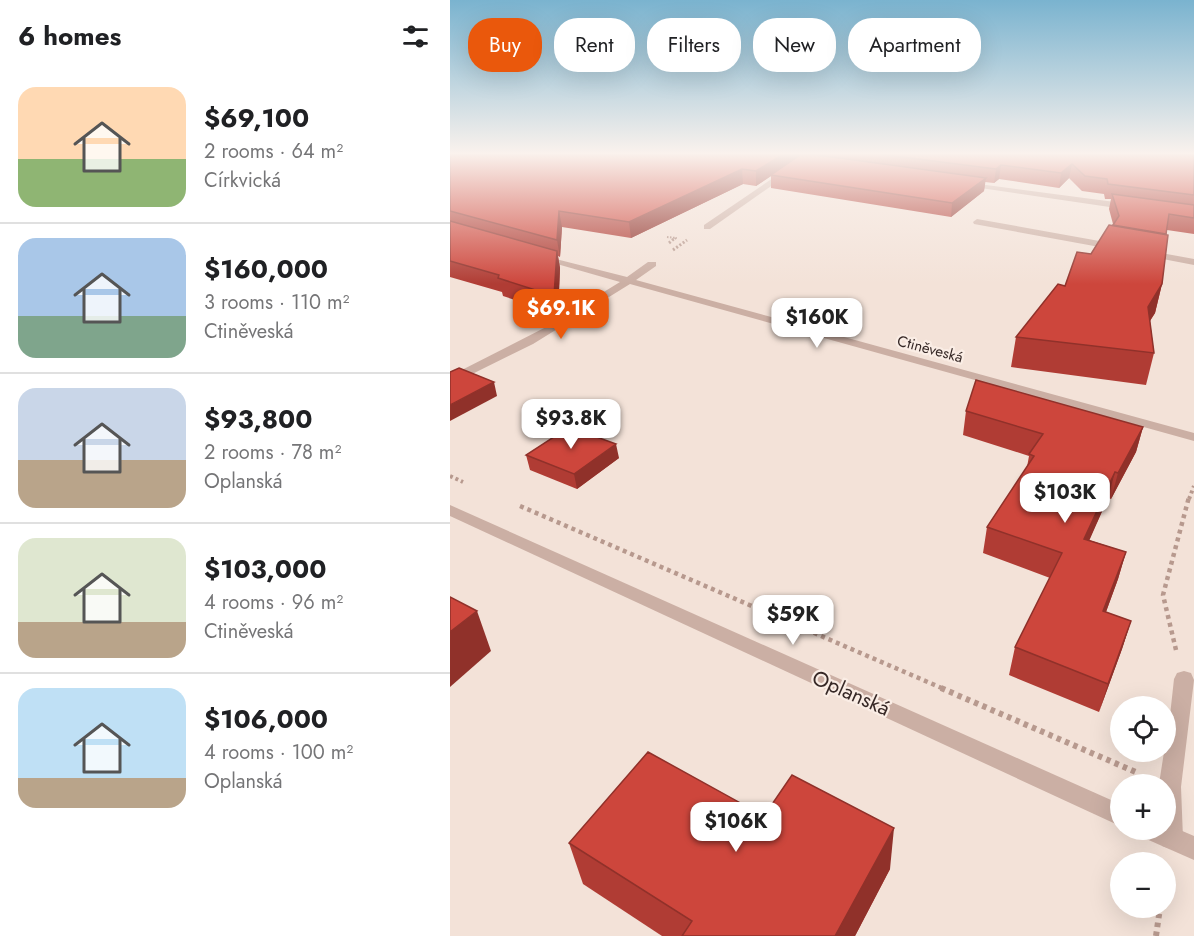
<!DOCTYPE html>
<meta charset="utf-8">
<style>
body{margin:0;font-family:Jost,sans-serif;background:#f6f6f6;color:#202124;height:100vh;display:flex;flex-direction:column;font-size:22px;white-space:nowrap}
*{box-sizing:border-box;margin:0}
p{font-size:20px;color:#757577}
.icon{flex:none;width:33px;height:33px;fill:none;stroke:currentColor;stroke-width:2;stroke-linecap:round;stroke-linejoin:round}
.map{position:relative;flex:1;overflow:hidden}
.panel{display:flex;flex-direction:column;background:#fff;width:450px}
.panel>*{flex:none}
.top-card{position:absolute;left:18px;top:18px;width:570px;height:54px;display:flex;gap:12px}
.tools{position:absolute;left:660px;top:696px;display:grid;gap:12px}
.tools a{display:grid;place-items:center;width:66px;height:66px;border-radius:50%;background:#fff;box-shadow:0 6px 24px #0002;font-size:30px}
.price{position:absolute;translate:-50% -51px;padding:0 14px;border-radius:12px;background:#fff;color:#222;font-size:20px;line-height:39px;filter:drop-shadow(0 2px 3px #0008)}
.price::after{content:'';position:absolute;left:50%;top:36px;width:18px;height:14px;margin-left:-9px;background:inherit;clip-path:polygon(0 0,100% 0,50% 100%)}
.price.active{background:#ea580c;color:#fff}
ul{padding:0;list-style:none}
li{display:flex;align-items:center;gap:18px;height:150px;padding:0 18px}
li+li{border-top:2px solid #e0e0e0}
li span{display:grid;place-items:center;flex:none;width:168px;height:120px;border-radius:18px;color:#555}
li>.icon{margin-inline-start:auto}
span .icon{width:72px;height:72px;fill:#fffc;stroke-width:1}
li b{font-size:26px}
h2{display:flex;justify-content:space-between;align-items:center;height:72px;padding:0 18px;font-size:26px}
.chip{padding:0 21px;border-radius:24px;background:#fff;box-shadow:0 6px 24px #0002;font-size:21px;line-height:54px}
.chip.active{background:#ea580c;color:#fff}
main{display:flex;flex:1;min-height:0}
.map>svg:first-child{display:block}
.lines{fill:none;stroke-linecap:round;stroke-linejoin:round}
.path-far4{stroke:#b7998e;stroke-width:2;stroke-dasharray:1.5 1.5;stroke-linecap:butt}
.path-far3{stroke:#b7998e;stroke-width:3;stroke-dasharray:2 2;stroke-linecap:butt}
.path-far2{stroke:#b7998e;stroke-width:4;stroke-dasharray:3 3;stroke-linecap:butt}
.path-far1{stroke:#b7998e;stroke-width:4.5;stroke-dasharray:4 4;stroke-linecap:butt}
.path{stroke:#b7998e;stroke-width:6;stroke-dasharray:4.5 4.5;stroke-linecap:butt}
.lane{fill:#cbafa4;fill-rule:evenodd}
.street{fill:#cbafa4;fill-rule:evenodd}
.wall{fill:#b03c34}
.shaded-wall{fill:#90312a}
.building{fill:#cd463c;stroke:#90312a;stroke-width:1.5}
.labels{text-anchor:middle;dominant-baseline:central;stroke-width:4.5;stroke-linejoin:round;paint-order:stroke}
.far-street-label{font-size:15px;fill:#362826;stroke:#faede5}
.near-street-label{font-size:21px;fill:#362826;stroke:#faede5}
</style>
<main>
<section class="panel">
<h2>6 homes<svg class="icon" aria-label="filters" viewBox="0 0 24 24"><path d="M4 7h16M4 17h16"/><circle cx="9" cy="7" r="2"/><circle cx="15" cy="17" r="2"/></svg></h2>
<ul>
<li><span style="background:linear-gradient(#ffd9b3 60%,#8fb573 0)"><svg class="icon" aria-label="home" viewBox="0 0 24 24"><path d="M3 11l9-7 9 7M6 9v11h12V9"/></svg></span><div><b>$69,100</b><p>2 rooms · 64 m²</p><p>Církvická</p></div></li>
<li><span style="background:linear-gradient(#a9c7e8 65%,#7fa58c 0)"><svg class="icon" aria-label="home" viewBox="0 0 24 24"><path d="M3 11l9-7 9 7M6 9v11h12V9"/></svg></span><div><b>$160,000</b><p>3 rooms · 110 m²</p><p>Ctiněveská</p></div></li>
<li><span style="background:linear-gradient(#c9d6e8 60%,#b9a48a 0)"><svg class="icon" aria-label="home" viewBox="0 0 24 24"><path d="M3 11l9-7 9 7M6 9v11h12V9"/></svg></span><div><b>$93,800</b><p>2 rooms · 78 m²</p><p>Oplanská</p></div></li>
<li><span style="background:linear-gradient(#dfe7d0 70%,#b9a48a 0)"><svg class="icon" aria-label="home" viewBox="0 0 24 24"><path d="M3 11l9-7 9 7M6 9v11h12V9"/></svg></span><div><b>$103,000</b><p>4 rooms · 96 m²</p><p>Ctiněveská</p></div></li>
<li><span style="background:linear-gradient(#bfe0f5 75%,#b9a48a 0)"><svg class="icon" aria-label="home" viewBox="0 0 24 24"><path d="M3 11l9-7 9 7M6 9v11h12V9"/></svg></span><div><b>$106,000</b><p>4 rooms · 100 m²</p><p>Oplanská</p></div></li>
</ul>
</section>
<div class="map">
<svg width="744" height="936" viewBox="0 0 744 936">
<rect width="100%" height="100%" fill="#f3e2d8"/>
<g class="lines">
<polyline class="path-far4" points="217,237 226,238 223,240"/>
<g class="path-far3">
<polyline points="219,243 225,238"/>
<polyline points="223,250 237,240"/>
</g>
<g class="path-far2">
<polyline points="0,476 13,482"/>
<polyline points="739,499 744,486"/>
</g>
<g class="path-far1">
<polyline points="70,506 494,689"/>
<polyline points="726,650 713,595 739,497"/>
</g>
<g class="path">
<polyline points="491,688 688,773"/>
<polyline points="706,936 710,908"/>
</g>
<polygon class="lane" points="734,671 741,673 744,680 731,787 733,838 730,846 721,849 712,846 709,830 716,830 716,784 709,784 714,752 716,752 724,679 727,673"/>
<g class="street">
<polygon points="360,153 368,153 260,229 254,229 254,225"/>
<polygon points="514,182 680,204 684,207 680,210 517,186 513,184"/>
<polygon points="527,219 666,244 671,247 666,250 524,224 523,222"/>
<polygon points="695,250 744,259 744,265 692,255 690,253"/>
<polygon points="86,254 177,277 198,262 206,262 206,266 186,280 744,433 744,441 180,284 83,344 0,385 0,376 100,325 170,282 86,258"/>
<polygon points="0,505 670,804 670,826 0,516"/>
<polygon points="716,824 744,836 744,860 694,838 690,830 716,830"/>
</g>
</g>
<g class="wall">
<polygon points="0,153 355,153 363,154 359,153 744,153 744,234 717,230 712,284 705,313 700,321 704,353 696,385 561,367 566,337 615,286 641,254 663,224 659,209 661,199 655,199 654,194 632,191 619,178 609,188 549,179 544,183 535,182 534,191 501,217 321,188 321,176 306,186 293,184 181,238 112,227 110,257 108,256 110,268 108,314 53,296 52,292 0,277"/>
<polygon points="516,411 693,427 686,452 661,499 658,498 639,540 676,552 668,579 656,612 681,621 672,649 649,712 559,675 565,647 600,578 533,553 537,527 577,467 579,456 513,435"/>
<polygon points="76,455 169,458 127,489 80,470"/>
<polygon points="314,816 440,869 405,936 212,936 133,884 119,843"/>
</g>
<g class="shaded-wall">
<polygon points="335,153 356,153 322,175 321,175 321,176 306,186 306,171"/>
<polygon points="622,164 619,178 609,188 611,173"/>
<polygon points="551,165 549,179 544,183 546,169"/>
<polygon points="292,169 293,184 181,238 179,222"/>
<polygon points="536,178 534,191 501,217 502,203"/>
<polygon points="109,211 112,227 110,257 107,240"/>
<polygon points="107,251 110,268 108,314 104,296"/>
<polygon points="712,284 705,313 690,336 698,307"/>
<polygon points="44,382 47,396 0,421 0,405"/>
<polygon points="693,427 686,452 661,499 668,473"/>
<polygon points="166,444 169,458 127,489 124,474"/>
<polygon points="665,472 658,498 628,566 634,539"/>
<polygon points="676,552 668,579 646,639 653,611"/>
<polygon points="27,611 41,651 0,687 0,632"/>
<polygon points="681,621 672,649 649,712 658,684"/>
<polygon points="444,828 440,869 405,936 385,936"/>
</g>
<g class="building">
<polygon points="0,153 335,153 306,171 292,169 179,222 109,211 107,240 0,211"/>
<polygon points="353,153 536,178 502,203 321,175"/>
<polygon points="421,153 744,153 744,195 658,184 657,179 635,176 622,164 611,173 551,165 546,169"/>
<polygon points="662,194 744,205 744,218 719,214 716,234 663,225 669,216"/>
<polygon points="0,221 107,251 104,296 48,278 49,275 0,261"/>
<polygon points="659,225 718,235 712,284 698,307 704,353 566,337 608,284 615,286 627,252 641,254"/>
<polygon points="9,368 44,382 0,405 0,372"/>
<polygon points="526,380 693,427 668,473 665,472 634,539 676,552 653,611 681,621 658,684 565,647 612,553 537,527 584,456 579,454 593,434 516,411"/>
<polygon points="119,427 166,444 124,474 76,455"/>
<polygon points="0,597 27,611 0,632"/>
<polygon points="198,752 314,816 342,775 444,828 385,936 232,936 242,921 119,843"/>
</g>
<linearGradient id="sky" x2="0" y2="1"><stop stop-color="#7ab3cf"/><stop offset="0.54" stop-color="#faf2ed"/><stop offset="1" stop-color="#faf2ed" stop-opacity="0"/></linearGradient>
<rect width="744" height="284" fill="url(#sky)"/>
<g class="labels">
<g class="far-street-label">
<text transform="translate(480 349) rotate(15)">Ctiněveská</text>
</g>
<g class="near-street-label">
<text transform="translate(401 693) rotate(24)">Oplanská</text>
</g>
</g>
</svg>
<div class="tools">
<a><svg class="icon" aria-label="locate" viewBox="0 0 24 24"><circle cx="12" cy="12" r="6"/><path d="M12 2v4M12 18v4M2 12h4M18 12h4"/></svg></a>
<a>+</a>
<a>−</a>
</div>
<b class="price active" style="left:111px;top:340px">$69.1K</b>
<b class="price" style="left:367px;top:349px">$160K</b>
<b class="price" style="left:121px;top:450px">$93.8K</b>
<b class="price" style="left:615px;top:524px">$103K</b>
<b class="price" style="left:343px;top:646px">$59K</b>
<b class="price" style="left:286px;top:853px">$106K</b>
<div class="top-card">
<a class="chip active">Buy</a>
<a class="chip">Rent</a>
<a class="chip">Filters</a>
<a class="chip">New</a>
<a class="chip">Apartment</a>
</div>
</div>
</main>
